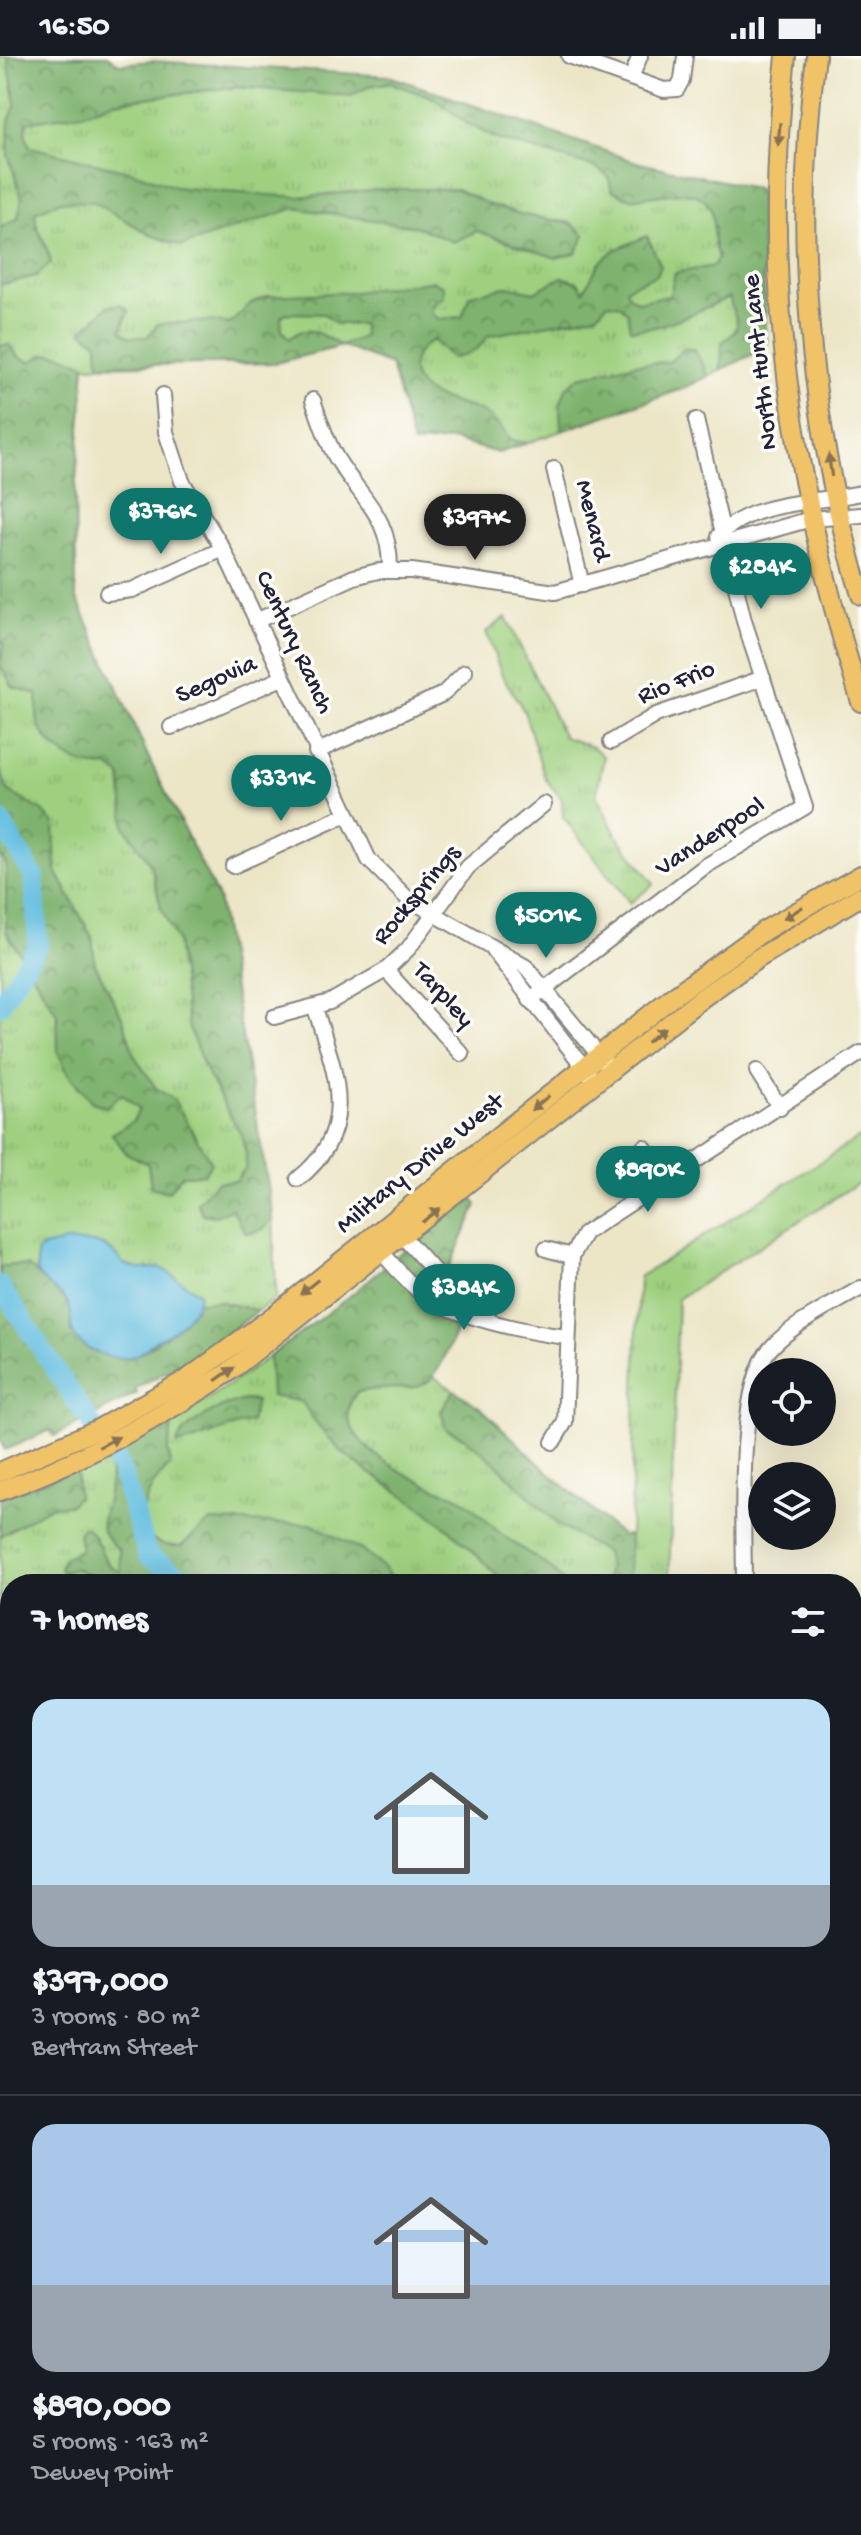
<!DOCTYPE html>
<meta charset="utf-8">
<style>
body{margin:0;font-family:"Gochi Hand",sans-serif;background:#242831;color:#f1f3f6;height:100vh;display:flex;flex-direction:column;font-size:30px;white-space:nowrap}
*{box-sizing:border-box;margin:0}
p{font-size:26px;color:#9ea1a6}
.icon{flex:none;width:44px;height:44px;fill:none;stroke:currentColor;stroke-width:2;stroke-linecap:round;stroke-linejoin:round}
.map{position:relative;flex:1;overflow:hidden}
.panel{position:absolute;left:0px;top:1518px;width:862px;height:962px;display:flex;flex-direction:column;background:#171b24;border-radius:32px 32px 0 0;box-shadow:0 8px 32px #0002}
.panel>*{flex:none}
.buttons{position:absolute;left:748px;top:1302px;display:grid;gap:16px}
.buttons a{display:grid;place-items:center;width:88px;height:88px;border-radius:50%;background:#171b24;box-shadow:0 8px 32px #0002;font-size:40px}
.price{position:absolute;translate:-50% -68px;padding:0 18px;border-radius:28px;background:#0f766e;color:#fff;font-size:26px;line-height:52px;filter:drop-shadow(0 2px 4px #0008)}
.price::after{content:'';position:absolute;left:50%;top:48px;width:24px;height:18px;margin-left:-12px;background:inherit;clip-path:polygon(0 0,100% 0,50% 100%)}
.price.selected{background:#222;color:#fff}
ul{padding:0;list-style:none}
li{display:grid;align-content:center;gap:16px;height:424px;padding:0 32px}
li+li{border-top:2px solid #363941}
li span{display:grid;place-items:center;height:248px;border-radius:24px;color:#555}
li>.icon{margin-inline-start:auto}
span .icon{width:144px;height:144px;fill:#fffc;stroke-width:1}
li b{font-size:34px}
h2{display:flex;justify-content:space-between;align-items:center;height:96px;padding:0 32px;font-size:34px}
.status{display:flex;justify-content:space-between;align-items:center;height:56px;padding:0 40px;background:#171b24;direction:ltr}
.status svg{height:22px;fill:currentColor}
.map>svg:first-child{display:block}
.grass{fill:url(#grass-tufts);stroke:#60795d;stroke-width:2}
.forest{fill:url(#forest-crowns);stroke:#506a54;stroke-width:2;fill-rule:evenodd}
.water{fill:#62bde0;stroke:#42708e;stroke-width:2}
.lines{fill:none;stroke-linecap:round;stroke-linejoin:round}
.river{stroke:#62bde0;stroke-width:20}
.minor-casing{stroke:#878481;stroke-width:18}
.major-casing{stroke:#878481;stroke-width:22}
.minor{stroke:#fff;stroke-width:14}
.major{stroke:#f0c369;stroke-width:18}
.oneway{fill:#897252}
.labels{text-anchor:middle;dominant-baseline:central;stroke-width:7;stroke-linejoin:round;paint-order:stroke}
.street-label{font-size:26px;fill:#22223b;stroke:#fdfcf7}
</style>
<div class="status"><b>16:50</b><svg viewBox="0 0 49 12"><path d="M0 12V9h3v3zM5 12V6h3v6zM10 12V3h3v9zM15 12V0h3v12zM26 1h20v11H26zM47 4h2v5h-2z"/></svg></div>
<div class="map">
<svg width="861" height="2479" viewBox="0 0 861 2479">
<defs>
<pattern id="grass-tufts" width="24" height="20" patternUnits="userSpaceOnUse" patternTransform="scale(2)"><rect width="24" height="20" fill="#9ed07f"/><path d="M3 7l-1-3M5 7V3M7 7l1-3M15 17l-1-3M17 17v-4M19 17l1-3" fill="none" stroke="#88b26f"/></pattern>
<pattern id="forest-crowns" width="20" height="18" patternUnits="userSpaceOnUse" patternTransform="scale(2)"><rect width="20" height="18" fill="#7eb26e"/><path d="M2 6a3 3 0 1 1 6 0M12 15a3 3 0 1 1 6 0" fill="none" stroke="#67905c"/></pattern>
</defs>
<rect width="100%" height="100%" fill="#fdfcf7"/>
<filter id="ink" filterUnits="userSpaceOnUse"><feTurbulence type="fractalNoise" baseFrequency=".0125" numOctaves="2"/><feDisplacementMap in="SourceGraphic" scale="16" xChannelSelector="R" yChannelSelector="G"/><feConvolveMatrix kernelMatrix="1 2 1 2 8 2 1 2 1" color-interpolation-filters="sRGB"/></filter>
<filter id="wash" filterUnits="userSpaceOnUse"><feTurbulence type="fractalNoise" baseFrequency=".006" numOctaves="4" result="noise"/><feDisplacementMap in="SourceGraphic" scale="32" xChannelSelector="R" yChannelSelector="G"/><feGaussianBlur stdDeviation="1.8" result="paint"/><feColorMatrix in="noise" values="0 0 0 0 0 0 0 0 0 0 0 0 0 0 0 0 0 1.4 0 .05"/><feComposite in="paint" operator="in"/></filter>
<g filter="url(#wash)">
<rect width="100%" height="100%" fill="#ece6c7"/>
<g class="grass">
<polygon points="0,0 31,0 82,50 235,31 329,37 389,20 639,107 759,133 767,291 682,333 498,397 453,384 413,388 391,309 343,290 275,307 85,310 75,436 76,541 151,707 218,842 273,1159 276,1242 200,1297 135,1333 137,1337 54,1380 50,1374 5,1394 0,1384"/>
<polygon points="506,561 564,681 593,691 604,701 596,739 617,780 654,828 630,847 563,761 562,744 545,722 524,655 502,619 486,576"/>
<path d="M861,1080V1125L678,1243L669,1528H10V1567H0V1449C40,1430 84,1414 122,1394C204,1351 277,1295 350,1240L428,1317L482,1353L549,1417L622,1480L630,1479L639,1221Z"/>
<polygon points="852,1811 861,1815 861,2479 0,2479 0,2206 10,2210 10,2470 852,2470"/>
</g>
<g class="forest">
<path d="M7,0H107L119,8L153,5L389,20L639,107L759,133L767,291L721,314L722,286C750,269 731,262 730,241C704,252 658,276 630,273L628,257L620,249L608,247L596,259L488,280C479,294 468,300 452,302L433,284C414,295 403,317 425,334C440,346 467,348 484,357C496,364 503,372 510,384L527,387L498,397L453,384L413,388L391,309L342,290L275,307L99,309L98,287L82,275L109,250L121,248L129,255L121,274L130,281H147L158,268L211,265L230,268L251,247L267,240L354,236L432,225L444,230V241L432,249V258L439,263L462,261L470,239L508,230L534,236L562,221L578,226L584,235L599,207L614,194L647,180L661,210L657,219L626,232L629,240L638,246L670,239L675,217L713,210L718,201C711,187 715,173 712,158C703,121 654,145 629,142C624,141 617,136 612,134L608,120L595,111L496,83L465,66L432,41L389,27L371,29L351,40L235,31L112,46L84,57L27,66L25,77L30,91L136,117L175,131L225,136L299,141L380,133H457L488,148L524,159L571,167L585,179L576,197L556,202L477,175L453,186L418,171L295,152L182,190L151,179L94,146L61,145L35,156C35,175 48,188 51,207L36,220L0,229V172L18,162L22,142L8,99L9,65L16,48ZM286,257L324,258L336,268H362L364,280L342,290C321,280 309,265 289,283L282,274L281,261Z"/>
<path d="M0,289H9L19,301L31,306C51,290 65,300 85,309L75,436L76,541L151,707L218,842L273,1159C268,1173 260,1176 246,1177L232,1153L215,1160L203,1158L197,1147L217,1126L235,1125L245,1113L246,1098L242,1081L206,1015L188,970L177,885L161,852L151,809L125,771L121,720L108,710C79,713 53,697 39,670C35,662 38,647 37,638L13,631L0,609L4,588L0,582Z"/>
<polygon points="684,293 694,293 709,320 682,333 561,375 560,350 566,332 579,321 635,308 669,306"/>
<polygon points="0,713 8,735 44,756 54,768 56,815 92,881 95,908 123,963 134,999 156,1032 174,1044 211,1107 204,1118 182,1119 168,1136 151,1131 148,1108 126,1097 112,1078 133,1065 139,1053 122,1038 106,1051 92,1046 68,1018 58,996 57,958 6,875 6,808 0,799"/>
<path d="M469,1138L477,1149L448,1214L462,1224L444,1259L456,1275C424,1353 425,1323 357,1336C323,1378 401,1417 433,1431C443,1436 458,1439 466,1446C481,1458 492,1472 508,1483C529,1499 549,1506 565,1528H505C477,1498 446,1468 412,1445C362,1411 334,1399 302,1346L271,1340L269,1301L350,1240Z"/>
<polygon points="9,1209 28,1210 64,1242 71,1253 72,1276 141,1297 167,1279 198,1246 219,1245 258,1255 200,1297 135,1333 137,1337 54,1380 50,1374 5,1394 0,1384 0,1212"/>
<polygon points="454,1334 482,1353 549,1417 622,1480 630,1479 629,1528 604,1528 609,1512 606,1497 558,1469 495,1407 465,1382 446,1373 441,1355"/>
<path d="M245,1344L256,1345L251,1366C233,1368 184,1391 177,1388C181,1368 225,1348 245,1344Z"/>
<path d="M173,1363L168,1395L171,1408C166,1415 159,1420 154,1428C135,1460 138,1491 181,1490L211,1465L311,1468L362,1494L386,1514L393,1528H97C91,1518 84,1516 73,1512L64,1517L60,1513L64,1502L81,1494L78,1478L83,1471C102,1477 99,1512 121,1515L119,1494C92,1470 103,1469 108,1438C111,1426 109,1412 110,1399Z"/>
<polygon points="76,1413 78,1440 70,1449 52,1450 0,1480 0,1442"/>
<polygon points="10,1539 10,1668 0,1666 0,1540"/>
<polygon points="852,1808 861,1812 861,1860 852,1862"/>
<polygon points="852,2006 861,2011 861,2250 852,2243"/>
<polygon points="10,2224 10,2257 0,2255 0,2225"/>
<polygon points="0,2362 10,2365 10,2403 0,2398"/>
<polygon points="129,2470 216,2470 250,2479 91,2479"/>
<polygon points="738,2470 814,2470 821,2479 737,2479"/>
</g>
<path class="water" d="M65,1186C94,1186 106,1183 124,1208L138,1213L161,1212L199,1237C197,1257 177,1274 160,1282C150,1287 144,1297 134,1300C117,1306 81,1296 73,1277C69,1268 73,1257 68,1247C60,1235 45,1229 37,1217V1197L43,1191Z"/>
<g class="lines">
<g class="river">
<polyline points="0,764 34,821 38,889 0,949"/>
<polyline points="0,1230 120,1411 148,1500 194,1528"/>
<polyline points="852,2013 861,2020"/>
<polyline points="852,2297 861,2285"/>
<polyline points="0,2468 26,2479"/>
<polyline points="782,2470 787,2479"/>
</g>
</g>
</g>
<g filter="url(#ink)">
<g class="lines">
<g class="minor-casing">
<g id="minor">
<polyline points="569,0 664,34 677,33 682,24 685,0"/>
<polyline points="631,22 640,0"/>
<polyline points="163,339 166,376 182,425 223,493 369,804 407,842 526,911 612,1015"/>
<path d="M313,344C320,364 326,385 337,403C362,444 391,460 390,515"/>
<polyline points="554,413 582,529"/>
<path d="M719,480C752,444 817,447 861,437"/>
<polyline points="107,537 132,534 223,493"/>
<polyline points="256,565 354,521 378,515 412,515 555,536 811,463 861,459"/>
<polyline points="171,671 282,622"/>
<polyline points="611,686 656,659 763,622"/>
<polyline points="316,696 443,638 465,616"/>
<polyline points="233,810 345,759"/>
<polyline points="493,894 590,1019"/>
<polyline points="386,914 462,998"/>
<polyline points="530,944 704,811 805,751 744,565 696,364"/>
<polyline points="274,961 330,946 386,914 408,893 468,811 544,748"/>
<polyline points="757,1015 780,1052"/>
<polyline points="644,1091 666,1125"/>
<path d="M298,1123C361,1073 335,1016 315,952"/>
<polyline points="395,1172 444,1226 463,1237 489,1263"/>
<path d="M377,1190C390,1206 404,1223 420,1236C448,1260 531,1277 568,1281"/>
<polyline points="546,1193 572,1200"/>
<polyline points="553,1386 565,1366 572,1200 585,1177 861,997"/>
<path d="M744,1528C744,1474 736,1332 770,1293C793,1267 831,1250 861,1232"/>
<polyline points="852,1553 861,1556"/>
<polyline points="852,1720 861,1724"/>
</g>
</g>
<g class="major-casing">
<g id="major">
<path d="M786,0C759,231 793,426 861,646"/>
<path d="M816,0C792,176 809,369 861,539"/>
<polyline points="0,1416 96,1374 189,1322 273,1260 671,942 765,874 861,819"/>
<path d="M0,1435C80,1407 156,1364 226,1318L702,942L757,903L861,840"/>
</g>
</g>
<use href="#minor" class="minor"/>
<use href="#major" class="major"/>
</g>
<defs><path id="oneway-solid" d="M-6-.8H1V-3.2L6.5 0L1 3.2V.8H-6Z" transform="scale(2)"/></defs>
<g class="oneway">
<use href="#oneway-solid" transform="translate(779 78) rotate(95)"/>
<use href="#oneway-solid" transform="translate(830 409) rotate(-98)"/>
<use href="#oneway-solid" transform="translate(793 857) rotate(148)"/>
<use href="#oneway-solid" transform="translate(656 979) rotate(-39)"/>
<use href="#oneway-solid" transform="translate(540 1047) rotate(141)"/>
<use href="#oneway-solid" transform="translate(431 1159) rotate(-38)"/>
<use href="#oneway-solid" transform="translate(309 1231) rotate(141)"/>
<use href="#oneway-solid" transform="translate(225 1318) rotate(-35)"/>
<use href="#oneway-solid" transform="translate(109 1386) rotate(-27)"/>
</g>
</g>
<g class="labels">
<g class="street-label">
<text transform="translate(762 306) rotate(-96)">North Hunt Lane</text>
<text transform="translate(591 465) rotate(76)">Menard</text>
<text transform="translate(293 587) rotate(65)">Century Ranch</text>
<text transform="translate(217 625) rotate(-24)">Segovia</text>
<text transform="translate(677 628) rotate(-22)">Rio Frio</text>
<text transform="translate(711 782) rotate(-33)">Vanderpool</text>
<text transform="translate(418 840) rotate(-50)">Rocksprings</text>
<text transform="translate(442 940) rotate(48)">Tarpley</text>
<text transform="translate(421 1109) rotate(-39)">Military Drive West</text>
</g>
</g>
</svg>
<div class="buttons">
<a><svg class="icon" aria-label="locate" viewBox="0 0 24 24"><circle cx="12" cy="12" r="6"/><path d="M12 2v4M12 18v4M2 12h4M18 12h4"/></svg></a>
<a><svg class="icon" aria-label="layers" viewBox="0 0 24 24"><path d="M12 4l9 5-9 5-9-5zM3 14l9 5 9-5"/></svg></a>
</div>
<b class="price" style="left:161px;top:500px">$376K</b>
<b class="price selected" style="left:475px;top:506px">$397K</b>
<b class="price" style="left:761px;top:555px">$284K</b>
<b class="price" style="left:281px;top:767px">$331K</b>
<b class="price" style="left:546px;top:904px">$501K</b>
<b class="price" style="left:648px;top:1158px">$890K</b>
<b class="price" style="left:464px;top:1276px">$384K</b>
<section class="panel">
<h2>7 homes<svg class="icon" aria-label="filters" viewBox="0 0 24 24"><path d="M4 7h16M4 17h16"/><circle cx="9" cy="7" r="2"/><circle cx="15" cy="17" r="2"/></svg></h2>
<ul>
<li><span style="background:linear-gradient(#bfe0f5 75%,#9aa5b1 0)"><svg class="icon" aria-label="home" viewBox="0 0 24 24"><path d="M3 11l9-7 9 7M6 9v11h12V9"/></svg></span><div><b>$397,000</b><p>3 rooms · 80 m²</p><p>Bertram Street</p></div></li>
<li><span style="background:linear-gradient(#a9c7e8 65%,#9aa5b1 0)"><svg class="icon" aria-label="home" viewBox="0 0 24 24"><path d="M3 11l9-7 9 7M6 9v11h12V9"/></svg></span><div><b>$890,000</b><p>5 rooms · 163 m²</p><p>Dewey Point</p></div></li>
</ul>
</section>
</div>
